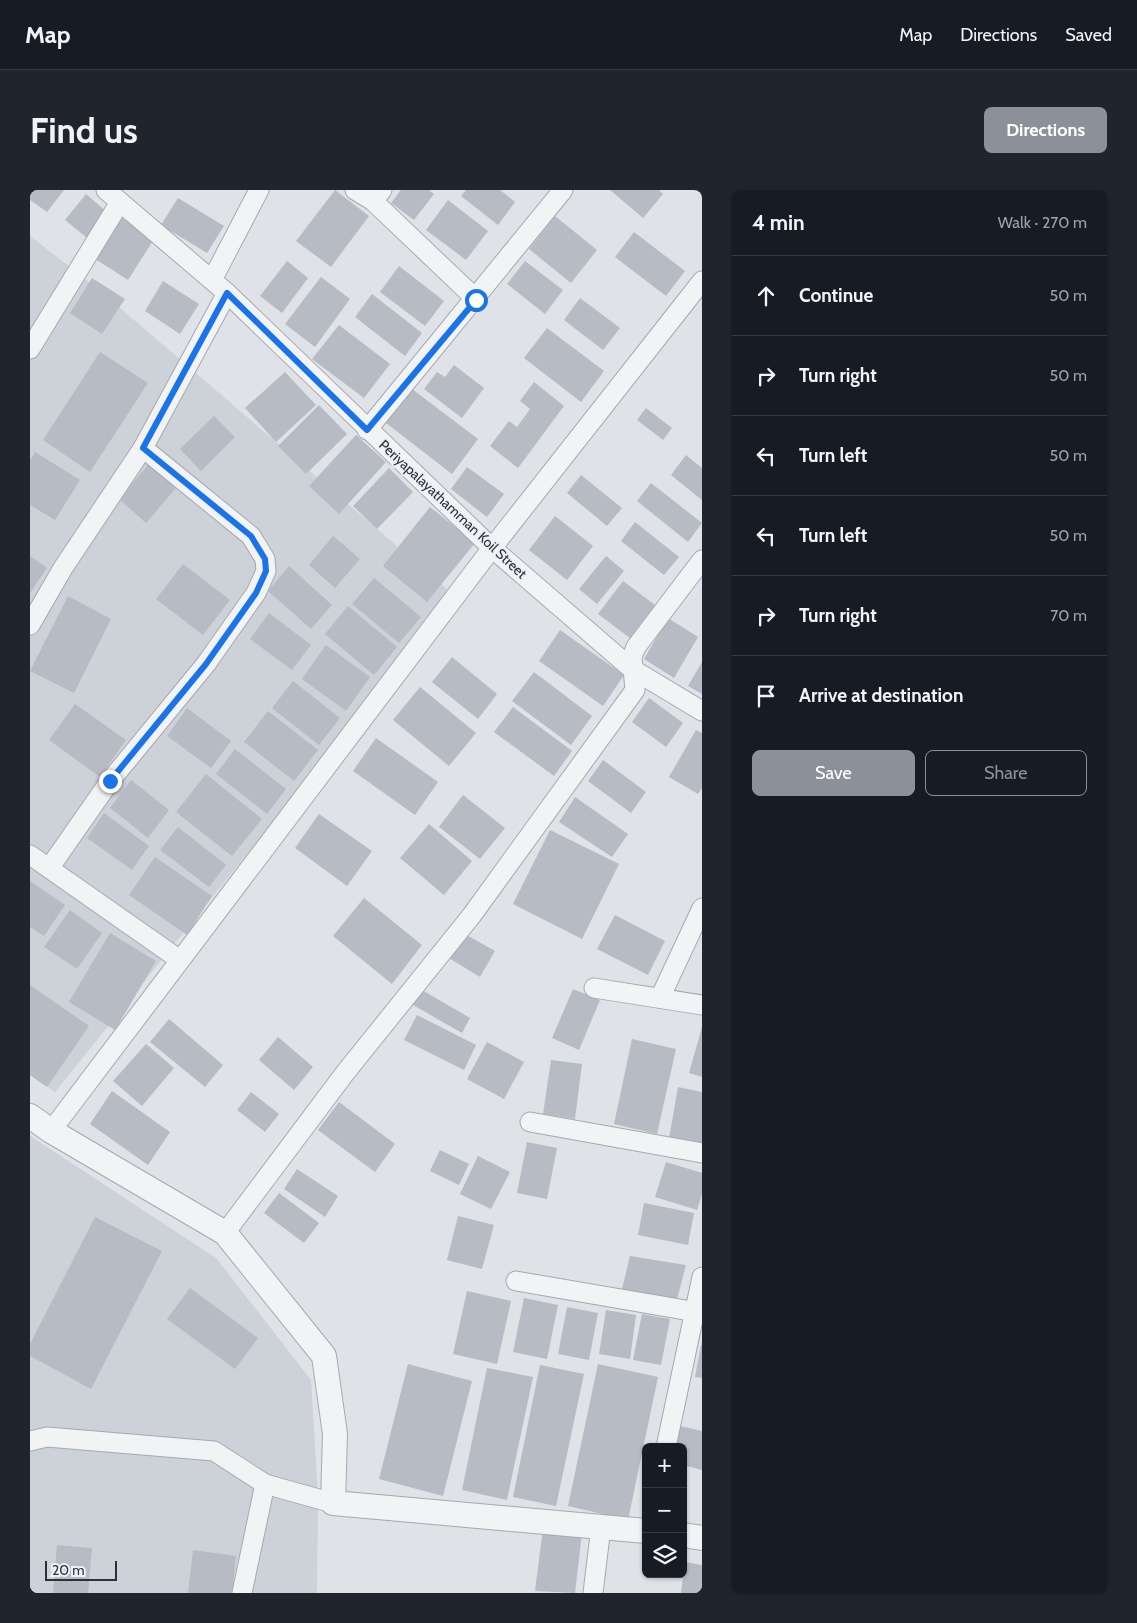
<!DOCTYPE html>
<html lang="en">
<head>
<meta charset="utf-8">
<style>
  :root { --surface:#171b24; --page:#20242c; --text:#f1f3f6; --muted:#9ea1a6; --line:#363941; --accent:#8c9099 }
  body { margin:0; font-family:Cabin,sans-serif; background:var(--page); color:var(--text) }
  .controls { position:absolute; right:15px; bottom:15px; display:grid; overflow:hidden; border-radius:8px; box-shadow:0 1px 4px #0004 }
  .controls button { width:45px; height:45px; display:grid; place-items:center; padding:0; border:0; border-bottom:1px solid var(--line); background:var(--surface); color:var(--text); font:25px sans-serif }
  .scale { position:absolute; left:15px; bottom:12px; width:72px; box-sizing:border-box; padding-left:5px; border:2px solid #29313c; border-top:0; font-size:14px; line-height:18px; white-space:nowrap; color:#29313c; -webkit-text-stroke:4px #eef1f4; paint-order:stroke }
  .stop { position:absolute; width:15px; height:15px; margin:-11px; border:4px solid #1a73e8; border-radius:50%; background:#fff }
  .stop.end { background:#1a73e8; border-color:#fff; box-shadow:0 1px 5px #0008 }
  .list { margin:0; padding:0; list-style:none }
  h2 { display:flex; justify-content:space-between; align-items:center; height:65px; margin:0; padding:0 20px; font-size:21px }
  h2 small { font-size:16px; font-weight:400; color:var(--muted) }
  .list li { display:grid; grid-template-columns:32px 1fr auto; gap:15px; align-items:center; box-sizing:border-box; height:80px; padding:0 20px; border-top:1px solid var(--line) }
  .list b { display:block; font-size:19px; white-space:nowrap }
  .list em { font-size:16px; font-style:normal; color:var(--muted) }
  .actions { display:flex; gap:10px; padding:15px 20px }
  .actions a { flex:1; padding:11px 0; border:1px solid var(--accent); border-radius:8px; text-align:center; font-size:18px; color:var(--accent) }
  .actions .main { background:var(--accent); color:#fff }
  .icon { flex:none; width:28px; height:28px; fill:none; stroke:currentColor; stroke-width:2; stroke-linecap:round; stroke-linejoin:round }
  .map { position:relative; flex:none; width:672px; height:1403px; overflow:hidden; border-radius:8px }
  header { display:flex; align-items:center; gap:30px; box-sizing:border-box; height:70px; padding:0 25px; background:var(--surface); border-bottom:1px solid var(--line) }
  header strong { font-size:24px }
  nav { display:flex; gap:28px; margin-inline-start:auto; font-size:18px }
  .intro { display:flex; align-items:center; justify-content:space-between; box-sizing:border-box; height:120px; padding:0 30px }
  h1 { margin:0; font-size:35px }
  .button { padding:12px 22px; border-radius:8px; background:var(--accent); color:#fff; font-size:18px; font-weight:700 }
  main { display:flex; gap:30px; padding:0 30px }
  aside { flex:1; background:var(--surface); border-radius:8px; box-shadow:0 1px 4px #0004 }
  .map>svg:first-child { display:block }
</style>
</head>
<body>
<header>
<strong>Map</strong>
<nav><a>Map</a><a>Directions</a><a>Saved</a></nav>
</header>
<div class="intro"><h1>Find us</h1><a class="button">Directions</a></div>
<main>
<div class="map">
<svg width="672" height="1403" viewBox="0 0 672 1403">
  <rect width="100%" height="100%" fill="#dfe2e7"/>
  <!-- built -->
  <g fill="#cdd1d8">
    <polygon points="0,46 68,99 425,406 25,902 0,885"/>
    <polygon points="0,946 186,1068 281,1190 288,1305 287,1403 0,1403"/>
  </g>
  <!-- building -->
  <g fill="#b7bbc3">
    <polygon points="0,0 34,0 17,22 0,10"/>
    <polygon points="305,0 339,26 301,77 266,51"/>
    <polygon points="371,0 399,0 404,4 384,30 361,13"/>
    <polygon points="436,0 470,0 485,12 468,35 431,6"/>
    <polygon points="580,0 629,0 633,4 613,28"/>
    <polygon points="56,4 78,23 57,48 35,30"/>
    <polygon points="148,8 194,36 177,63 131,35"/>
    <polygon points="418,10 458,41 436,70 396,40"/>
    <polygon points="89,26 124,49 98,90 62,67"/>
    <polygon points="525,26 567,60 541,93 499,59"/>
    <polygon points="604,42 655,81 636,106 585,67"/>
    <polygon points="257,71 278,88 252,123 230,106"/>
    <polygon points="495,71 533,100 515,124 477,94"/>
    <polygon points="369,76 414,111 395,136 350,102"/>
    <polygon points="291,87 320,109 285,157 255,134"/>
    <polygon points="62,88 95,109 72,144 40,123"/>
    <polygon points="133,91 169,114 150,144 115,121"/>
    <polygon points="342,104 392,143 375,166 325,127"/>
    <polygon points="550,108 590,138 573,160 534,130"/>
    <polygon points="309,135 360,174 334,208 282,169"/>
    <polygon points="517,138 574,181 551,212 494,168"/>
    <polygon points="70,162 118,193 60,282 13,250"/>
    <polygon points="424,175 454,198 432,228 394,199 407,182 415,187"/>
    <polygon points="255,182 286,215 246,252 215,218"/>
    <polygon points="504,192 534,216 488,278 460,256 479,231 487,237 500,219 490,211"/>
    <polygon points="382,199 448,249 422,284 356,233"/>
    <polygon points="289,215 317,244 276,284 248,256"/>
    <polygon points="616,218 642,238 633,250 607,230"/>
    <polygon points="184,226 205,247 171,281 150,259"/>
    <polygon points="326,245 356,272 309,324 279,296"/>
    <polygon points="5,262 50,290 25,330 0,315 0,270"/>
    <polygon points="656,265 672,278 672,310 641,285"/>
    <polygon points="118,275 146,298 116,333 89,309"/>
    <polygon points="437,277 474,304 457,327 421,299"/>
    <polygon points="359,278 383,302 347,339 323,316"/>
    <polygon points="551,285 592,318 577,336 537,303"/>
    <polygon points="621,293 672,333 658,352 607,311"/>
    <polygon points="400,317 445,353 397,412 353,376"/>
    <polygon points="525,326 563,356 537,390 499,360"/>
    <polygon points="605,332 649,367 634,385 591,351"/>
    <polygon points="303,346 330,369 305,398 279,375"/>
    <polygon points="0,366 17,378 0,403"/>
    <polygon points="576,366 594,381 567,414 549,399"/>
    <polygon points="153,374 200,410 173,445 126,409"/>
    <polygon points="259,376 302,415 281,439 238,401"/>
    <polygon points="344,388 391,427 369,453 322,414"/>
    <polygon points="593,391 625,415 600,448 568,424"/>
    <polygon points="38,406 81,429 44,503 0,481"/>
    <polygon points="318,416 367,457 344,485 295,444"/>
    <polygon points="239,423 281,455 262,480 220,449"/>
    <polygon points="638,428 668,447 644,488 614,469"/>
    <polygon points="530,440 594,485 573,516 509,471"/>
    <polygon points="296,455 340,487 316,521 272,489"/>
    <polygon points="422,467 467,504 448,529 402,492"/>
    <polygon points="672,472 672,504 658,496"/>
    <polygon points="504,482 562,526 541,555 482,511"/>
    <polygon points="263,491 310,528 289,555 242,518"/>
    <polygon points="390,497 446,543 419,576 363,530"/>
    <polygon points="619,508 653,533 636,557 602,532"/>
    <polygon points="45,514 96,550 70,587 19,550"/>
    <polygon points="483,517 542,561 524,586 464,542"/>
    <polygon points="157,518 201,551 181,578 137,546"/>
    <polygon points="238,521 288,560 264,591 214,552"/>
    <polygon points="666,540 672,543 672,598 668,604 639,587"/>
    <polygon points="346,548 408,592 385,625 323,581"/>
    <polygon points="205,559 256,599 237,624 186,584"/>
    <polygon points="573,570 616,602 601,623 558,591"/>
    <polygon points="176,584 232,629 202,666 146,622"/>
    <polygon points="101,590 139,620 118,648 80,618"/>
    <polygon points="433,605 475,638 450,669 409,637"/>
    <polygon points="545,607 598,644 582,667 529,632"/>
    <polygon points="74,623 119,656 102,680 57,648"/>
    <polygon points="289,624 342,661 317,696 265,658"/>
    <polygon points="399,634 442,671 414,705 370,668"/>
    <polygon points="148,637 196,675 179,697 130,660"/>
    <polygon points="520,640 589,674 552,749 483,714"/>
    <polygon points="125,667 182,706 157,745 99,705"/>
    <polygon points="0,691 35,715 14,746 0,737"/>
    <polygon points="334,708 392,755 362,794 303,746"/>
    <polygon points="40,720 72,743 47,779 14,757"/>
    <polygon points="585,725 635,751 618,785 567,759"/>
    <polygon points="80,743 126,771 85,840 39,812"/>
    <polygon points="433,743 465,761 450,787 419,768"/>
    <polygon points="0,795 59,836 17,897 0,885"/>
    <polygon points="543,799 570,810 549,860 522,848"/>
    <polygon points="392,800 440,828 432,843 383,815"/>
    <polygon points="387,825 446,855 434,880 374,850"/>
    <polygon points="139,829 193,875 175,897 120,852"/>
    <polygon points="672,837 672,887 659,883"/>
    <polygon points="248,847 283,877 264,900 229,870"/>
    <polygon points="602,849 646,859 627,944 584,934"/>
    <polygon points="457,852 494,872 474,909 437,889"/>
    <polygon points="116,854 144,878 112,916 83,891"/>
    <polygon points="521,870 552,874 545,929 513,924"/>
    <polygon points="648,897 672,902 672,955 639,949"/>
    <polygon points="82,901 140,942 118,975 60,934"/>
    <polygon points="221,902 249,924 235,942 207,920"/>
    <polygon points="309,912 365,954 345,982 288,940"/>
    <polygon points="497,952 527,958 517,1009 487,1003"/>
    <polygon points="410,960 439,974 429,995 400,981"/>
    <polygon points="448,966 480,982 461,1019 430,1004"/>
    <polygon points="636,972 672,983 672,1004 667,1020 625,1007"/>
    <polygon points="267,979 308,1006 295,1027 254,999"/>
    <polygon points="249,1003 289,1033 274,1053 234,1023"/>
    <polygon points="614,1013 664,1023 658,1055 608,1045"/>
    <polygon points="428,1026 464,1035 452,1079 417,1070"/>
    <polygon points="65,1027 132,1061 61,1199 0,1166 0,1154"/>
    <polygon points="600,1066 656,1075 645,1117 591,1103"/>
    <polygon points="160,1098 228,1148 205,1179 137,1129"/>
    <polygon points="437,1101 481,1111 467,1174 423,1164"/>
    <polygon points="494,1108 528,1115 517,1169 483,1162"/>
    <polygon points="537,1117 568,1123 559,1170 528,1164"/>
    <polygon points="576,1120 606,1125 600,1169 569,1164"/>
    <polygon points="612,1124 640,1129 631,1175 603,1170"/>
    <polygon points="671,1155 672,1155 672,1188 665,1187"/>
    <polygon points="378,1174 442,1191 413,1306 349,1289"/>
    <polygon points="568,1174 628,1187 598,1330 538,1316"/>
    <polygon points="510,1175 554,1184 526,1316 483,1307"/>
    <polygon points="457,1178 503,1187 477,1310 432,1300"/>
    <polygon points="650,1236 672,1241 672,1280 653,1275 653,1257 646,1257"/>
    <polygon points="513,1338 552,1343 545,1403 505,1401"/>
    <polygon points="27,1355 62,1358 58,1403 23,1403"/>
    <polygon points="163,1360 206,1366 202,1403 158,1403"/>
    <polygon points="655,1372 672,1375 672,1403 651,1403"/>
  </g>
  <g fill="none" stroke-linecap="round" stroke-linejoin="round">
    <!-- minor casing -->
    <g stroke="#a5a9b0" stroke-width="21">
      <g id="minor">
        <polyline points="76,0 197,103 462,358 602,479 672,521"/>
        <polyline points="325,0 343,11 352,0"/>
        <polyline points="343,11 446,109"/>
        <polyline points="182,90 229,0"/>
        <polyline points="0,159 90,12"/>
        <polyline points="337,240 533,0"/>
        <polyline points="0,435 33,378 113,258 197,103"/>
        <polyline points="0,665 150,770"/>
        <polyline points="20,677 80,591 176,474 226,403 236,381 235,369 221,346 113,258"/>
        <polyline points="564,798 672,815"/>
        <polyline points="630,808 672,718"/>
        <polyline points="500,932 672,963"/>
        <polyline points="21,941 462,358 672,91"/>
        <polyline points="195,1043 315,883 442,725 605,500 602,467 606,457 672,370"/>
        <polyline points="486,1091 672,1123"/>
        <polyline points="0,1251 17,1247 184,1261 235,1294"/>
        <polyline points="636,1257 672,1087"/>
        <polyline points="212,1403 235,1294 303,1313"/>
        <polyline points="563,1403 571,1337"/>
      </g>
    </g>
    <!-- tertiary casing -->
    <g stroke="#a5a9b0" stroke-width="26">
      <g id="tertiary">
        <polyline points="0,926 21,941 195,1043 294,1166 305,1244 303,1313 616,1341"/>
        <polyline points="653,1345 672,1348"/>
      </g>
    </g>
    <!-- minor -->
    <use href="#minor" stroke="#f1f3f5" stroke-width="19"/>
    <!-- tertiary -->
    <use href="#tertiary" stroke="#f1f3f5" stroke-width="24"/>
  </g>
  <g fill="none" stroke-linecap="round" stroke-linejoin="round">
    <!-- route -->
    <polyline stroke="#1a73e8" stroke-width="6" points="80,591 176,474 226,403 236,381 235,369 221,346 113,258 197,103 337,240 446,110"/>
  </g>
  <g text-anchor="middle" stroke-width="4" stroke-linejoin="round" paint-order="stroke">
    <!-- street labels -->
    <g font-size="14" fill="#29313c" stroke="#eef1f4">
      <text transform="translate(423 319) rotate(43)" y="5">Periyapalayathamman Koil Street</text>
    </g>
  </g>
</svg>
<div class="controls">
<button>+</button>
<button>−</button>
<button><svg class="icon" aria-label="layers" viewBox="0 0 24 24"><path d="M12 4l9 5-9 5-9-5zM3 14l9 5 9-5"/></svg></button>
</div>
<div class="scale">20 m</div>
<div class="stop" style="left:446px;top:110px"></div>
<div class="stop end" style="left:80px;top:591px"></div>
</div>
<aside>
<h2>4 min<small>Walk · 270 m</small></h2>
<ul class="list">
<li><svg class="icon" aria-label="ahead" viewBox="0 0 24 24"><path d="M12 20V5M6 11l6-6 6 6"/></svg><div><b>Continue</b></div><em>50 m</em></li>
<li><svg class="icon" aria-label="right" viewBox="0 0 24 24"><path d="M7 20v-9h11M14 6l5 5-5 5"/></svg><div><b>Turn right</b></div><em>50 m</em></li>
<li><svg class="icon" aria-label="left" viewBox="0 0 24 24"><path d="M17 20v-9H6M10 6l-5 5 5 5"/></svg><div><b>Turn left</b></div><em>50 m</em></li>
<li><svg class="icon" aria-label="left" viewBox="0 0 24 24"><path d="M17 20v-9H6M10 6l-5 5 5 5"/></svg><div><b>Turn left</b></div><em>50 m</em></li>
<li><svg class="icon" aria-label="right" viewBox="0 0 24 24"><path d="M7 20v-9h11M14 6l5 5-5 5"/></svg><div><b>Turn right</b></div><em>70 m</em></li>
<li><svg class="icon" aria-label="arrive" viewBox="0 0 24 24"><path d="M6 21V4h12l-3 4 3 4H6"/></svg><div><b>Arrive at destination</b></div></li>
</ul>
<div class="actions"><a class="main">Save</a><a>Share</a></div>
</aside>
</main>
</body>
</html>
